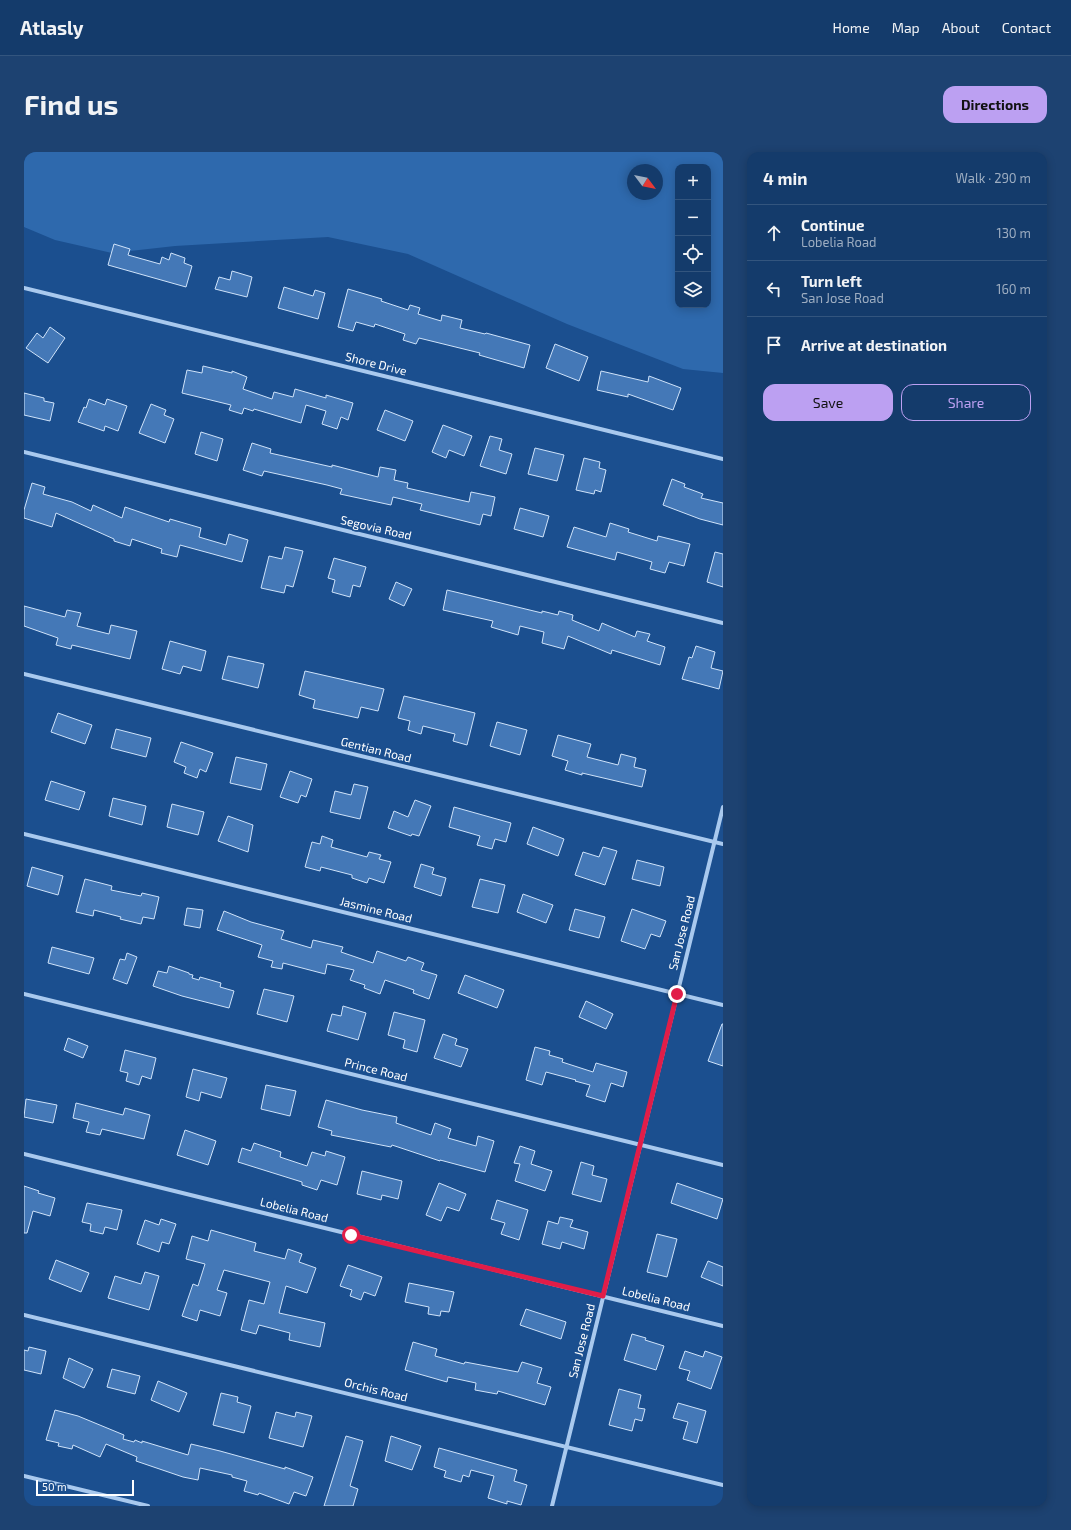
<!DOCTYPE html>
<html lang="en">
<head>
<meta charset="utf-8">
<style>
  :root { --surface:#143b6b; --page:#1d4271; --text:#f1f3f6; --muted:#9dadc1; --line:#33557e; --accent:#bca0f2 }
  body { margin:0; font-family:"Exo 2",sans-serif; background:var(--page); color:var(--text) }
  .controls { position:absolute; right:12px; top:12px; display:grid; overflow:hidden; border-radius:8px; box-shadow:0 2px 10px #0003 }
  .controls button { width:36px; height:36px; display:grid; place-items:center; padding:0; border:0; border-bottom:1px solid var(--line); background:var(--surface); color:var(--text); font:20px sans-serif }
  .compass { position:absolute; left:603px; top:12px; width:36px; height:36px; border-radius:50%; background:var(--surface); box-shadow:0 2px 10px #0003; rotate:122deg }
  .scale { position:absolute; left:12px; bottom:10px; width:98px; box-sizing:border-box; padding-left:4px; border:2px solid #fff; border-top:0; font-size:11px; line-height:14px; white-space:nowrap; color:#fff; -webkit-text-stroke:3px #1b4f8f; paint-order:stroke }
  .stop { position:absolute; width:12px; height:12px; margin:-9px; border:3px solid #e11d48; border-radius:50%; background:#fff }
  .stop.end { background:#e11d48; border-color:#fff; box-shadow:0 1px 4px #0008 }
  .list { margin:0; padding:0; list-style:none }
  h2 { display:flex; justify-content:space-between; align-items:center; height:52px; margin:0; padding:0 16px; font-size:17px }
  h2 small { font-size:13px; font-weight:400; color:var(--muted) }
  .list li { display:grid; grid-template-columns:26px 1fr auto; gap:12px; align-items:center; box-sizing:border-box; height:56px; padding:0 16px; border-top:1px solid var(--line) }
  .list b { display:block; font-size:15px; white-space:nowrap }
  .list p { margin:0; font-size:13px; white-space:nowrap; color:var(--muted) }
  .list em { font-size:13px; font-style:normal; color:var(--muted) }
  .actions { display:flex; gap:8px; padding:12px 16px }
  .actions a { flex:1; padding:9px 0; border:1px solid var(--accent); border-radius:12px; text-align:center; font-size:14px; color:var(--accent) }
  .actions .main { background:var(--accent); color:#111 }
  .icon { flex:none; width:22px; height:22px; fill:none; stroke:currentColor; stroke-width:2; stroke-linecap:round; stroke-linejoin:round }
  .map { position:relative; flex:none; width:699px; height:1354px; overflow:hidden; border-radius:12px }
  header { display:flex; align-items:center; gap:24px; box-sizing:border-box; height:56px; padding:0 20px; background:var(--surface); border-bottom:1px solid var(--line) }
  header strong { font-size:19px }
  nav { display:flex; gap:22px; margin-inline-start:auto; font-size:14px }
  .intro { display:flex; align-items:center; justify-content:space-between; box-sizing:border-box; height:96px; padding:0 24px }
  h1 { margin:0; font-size:28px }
  .button { padding:10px 18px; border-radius:12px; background:var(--accent); color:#111; font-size:14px; font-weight:700 }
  main { display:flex; gap:24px; padding:0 24px }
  aside { flex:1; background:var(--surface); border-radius:12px; box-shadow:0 2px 10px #0003 }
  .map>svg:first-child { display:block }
</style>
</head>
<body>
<header>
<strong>Atlasly</strong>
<nav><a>Home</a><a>Map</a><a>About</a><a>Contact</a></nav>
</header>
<div class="intro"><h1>Find us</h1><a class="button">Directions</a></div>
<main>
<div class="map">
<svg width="699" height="1354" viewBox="0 0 699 1354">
  <rect width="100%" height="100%" fill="#1b4f8f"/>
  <!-- green -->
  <path fill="#2e69ad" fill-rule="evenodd" d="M 0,0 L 699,0 L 699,221 L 659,217 L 543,172 L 384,102 L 304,85 L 151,94 L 88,101 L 31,88 L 0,75 ZM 654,15 L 684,15 L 684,153 L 654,153 ZM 609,18 L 633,18 L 633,42 L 609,42 Z"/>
  <!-- building -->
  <g fill="#4478b7" stroke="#cfe3fa">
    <polygon points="90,92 106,97 104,103 136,112 138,105 145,108 147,101 161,106 160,111 168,114 162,135 84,113"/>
    <polygon points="208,119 228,125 223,145 191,137 195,125 206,128"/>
    <polygon points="260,135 289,144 291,138 301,141 294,167 254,156"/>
    <polygon points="324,137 358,147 357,149 384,158 386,153 396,156 394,162 417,169 418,163 438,168 436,176 461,182 462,181 506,193 500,216 455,203 456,201 395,186 392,192 379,188 381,182 351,172 350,175 332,170 329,179 314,175"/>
    <polygon points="26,175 41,186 24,211 2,196 13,181 19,186"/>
    <polygon points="531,192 564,205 555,229 522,216"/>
    <polygon points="179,214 208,221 208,219 223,225 219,237 248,247 250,240 269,245 271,237 302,246 302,243 329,251 324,268 317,265 313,277 298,272 302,259 282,253 277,271 230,257 229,259 220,256 218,262 205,258 207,253 158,241 163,218 178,221"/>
    <polygon points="577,219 624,230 625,224 657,236 649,258 604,242 604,245 573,238"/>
    <polygon points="0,241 20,246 20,249 30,251 26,269 0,263"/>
    <polygon points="65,247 81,253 83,247 103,254 94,279 81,274 80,279 54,270 60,255 62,256"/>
    <polygon points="127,252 142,258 140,263 150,267 141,291 115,281"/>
    <polygon points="361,258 389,269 381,289 353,278"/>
    <polygon points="419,273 448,284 440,304 425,298 422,306 408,300"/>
    <polygon points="177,280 199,287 193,309 171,302"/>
    <polygon points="466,284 478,287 475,298 488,302 482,322 456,314"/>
    <polygon points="228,291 247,297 246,301 308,315 308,313 354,325 356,315 372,318 370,328 384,331 383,336 445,350 447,340 471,345 467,364 459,362 456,373 396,358 398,352 369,345 367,353 316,342 318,337 303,333 240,319 238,324 219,318"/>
    <polygon points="511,296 540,303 533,329 504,322"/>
    <polygon points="560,306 576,310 575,316 582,318 577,340 571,338 570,342 552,338"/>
    <polygon points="648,327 661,332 660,335 679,342 677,346 699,351 699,373 676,367 639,353"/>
    <polygon points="8,331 21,335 19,342 48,350 67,359 69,353 98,366 101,355 145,370 146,367 177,376 175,385 202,393 205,382 224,388 218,410 156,393 153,405 137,401 138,397 108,387 106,394 90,389 90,387 32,361 28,375 0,366 0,358"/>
    <polygon points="496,356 525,364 519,385 490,377"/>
    <polygon points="586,371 605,377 604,380 633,389 634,384 666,392 660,414 645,410 641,421 626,417 628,410 593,400 591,408 543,395 550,375 582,385"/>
    <polygon points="261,395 279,399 269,435 262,433 260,441 237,436 245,404 258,407"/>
    <polygon points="691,400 699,402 699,435 683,430"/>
    <polygon points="310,406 342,415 336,435 329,433 326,445 308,440 311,428 304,426"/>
    <polygon points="372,430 388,437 380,454 365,447"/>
    <polygon points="423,438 518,461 518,459 534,463 535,459 549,463 548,468 575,479 578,471 611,485 613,479 626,482 623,489 641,495 636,513 588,498 587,502 544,484 540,497 518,491 520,480 496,474 494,483 467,475 469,469 419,458"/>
    <polygon points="0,454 41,465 43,458 57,461 53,474 85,482 87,473 113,479 106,507 48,493 47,497 32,493 34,486 0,474"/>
    <polygon points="146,489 182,499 177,519 159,514 156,522 138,517"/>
    <polygon points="672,494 691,500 687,516 699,519 695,537 658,527 665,505 668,506"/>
    <polygon points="204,504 240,512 234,536 198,527"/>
    <polygon points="281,519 360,537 354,559 337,555 334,566 289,556 291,548 275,543"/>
    <polygon points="380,544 451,561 443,593 429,589 431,582 399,574 397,582 384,578 386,569 374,566"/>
    <polygon points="34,561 68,573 61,592 27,580"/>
    <polygon points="473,570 503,578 496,603 466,594"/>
    <polygon points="92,577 127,586 122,605 87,596"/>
    <polygon points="534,583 567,592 563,605 594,613 597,602 612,606 610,615 622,618 618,635 558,621 558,623 541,618 544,609 528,604"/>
    <polygon points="157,590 189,601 182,620 176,617 173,626 160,621 162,615 150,610"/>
    <polygon points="212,605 243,612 237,638 206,631"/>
    <polygon points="266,619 288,627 282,645 277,643 274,651 256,645"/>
    <polygon points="27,629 61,640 55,658 21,648"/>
    <polygon points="330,632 344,635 336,667 306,660 311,639 327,643"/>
    <polygon points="89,646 122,654 118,673 85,664"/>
    <polygon points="391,648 407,654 395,684 388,682 387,684 364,676 370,659 384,665"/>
    <polygon points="148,652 180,660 174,683 143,675"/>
    <polygon points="430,655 487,671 482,690 471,687 468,697 453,693 456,684 425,675"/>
    <polygon points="204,664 229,673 224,700 194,689"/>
    <polygon points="509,675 540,687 534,704 503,692"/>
    <polygon points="298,684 309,688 307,695 343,705 345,700 357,703 355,707 367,710 360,731 345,726 343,731 328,726 328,723 297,715 296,719 281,715 288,690 296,692"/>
    <polygon points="579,695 593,699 581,733 551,723 559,700 575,705"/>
    <polygon points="613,708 640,715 636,734 608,727"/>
    <polygon points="397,712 410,716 408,722 422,726 417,744 390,735"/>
    <polygon points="8,715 39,724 34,743 3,734"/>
    <polygon points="61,727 88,734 87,738 117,744 118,741 135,745 130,767 119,765 117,772 96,767 97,765 70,758 69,764 52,760"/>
    <polygon points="456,727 481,733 474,761 448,755"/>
    <polygon points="499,742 529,753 522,771 493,760"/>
    <polygon points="163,756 179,758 176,776 160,773"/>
    <polygon points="551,757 581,765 575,786 545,778"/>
    <polygon points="608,757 642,769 636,785 627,782 621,797 597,789"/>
    <polygon points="200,759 227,770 260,779 257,787 287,796 289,788 319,795 317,800 349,811 353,799 382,809 384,805 400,811 397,818 413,823 405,847 389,841 390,838 361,828 356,842 340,836 341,833 326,828 330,818 303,812 301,822 259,811 258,817 247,815 249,809 234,805 238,793 193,778"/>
    <polygon points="28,795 70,806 65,822 24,811"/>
    <polygon points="103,801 113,805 103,832 89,827 96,807 101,808"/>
    <polygon points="145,814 165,821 165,822 169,823 168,826 175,828 176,825 197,831 196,835 210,839 205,856 158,844 129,834 134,819 143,821"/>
    <polygon points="441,823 480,838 473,856 434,841"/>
    <polygon points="240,837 270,844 263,870 233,862"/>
    <polygon points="562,849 589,862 582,877 555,865"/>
    <polygon points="319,854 342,861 334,888 303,879 308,862 317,864"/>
    <polygon points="370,860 401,868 393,900 379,896 381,888 364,883"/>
    <polygon points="698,872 699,872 699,914 684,909"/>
    <polygon points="419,882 433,887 431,893 444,897 437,915 410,906"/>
    <polygon points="44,886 64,894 59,906 40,898"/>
    <polygon points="511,895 526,899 525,903 539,907 538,910 569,920 572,911 603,920 599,935 587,931 581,950 562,944 566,933 551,929 552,928 522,920 518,933 502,928"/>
    <polygon points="101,898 132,906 127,927 118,924 115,933 102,929 104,921 96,919"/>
    <polygon points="169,917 203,926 197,946 177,940 175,949 162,945"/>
    <polygon points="242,933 272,939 266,964 237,957"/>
    <polygon points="2,947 33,953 29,971 0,965"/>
    <polygon points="302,948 338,958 373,965 372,971 407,983 411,971 427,977 424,986 452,994 454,984 470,989 461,1020 416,1008 416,1009 368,993 367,995 307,983 308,979 294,975"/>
    <polygon points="52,951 99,963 101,956 126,963 120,987 78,977 76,983 62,980 65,970 49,966"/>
    <polygon points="161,978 192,989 184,1013 153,1003"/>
    <polygon points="230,991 257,1000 256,1005 283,1014 288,1000 301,1004 302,999 321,1005 313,1033 297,1028 293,1038 278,1033 278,1030 214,1010 218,996 227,999"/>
    <polygon points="496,994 511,999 507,1012 528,1019 521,1039 491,1029 496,1012 490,1011"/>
    <polygon points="557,1010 570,1014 568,1023 583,1027 577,1050 548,1042"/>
    <polygon points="338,1019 378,1029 374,1047 358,1043 357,1048 333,1042"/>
    <polygon points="415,1031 442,1042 435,1059 423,1055 417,1069 402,1063"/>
    <polygon points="653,1031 699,1047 693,1067 647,1051"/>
    <polygon points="0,1034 15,1039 14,1041 31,1046 26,1064 9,1059 3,1081 0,1081"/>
    <polygon points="473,1048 504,1058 495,1088 477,1082 481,1071 467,1067"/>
    <polygon points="63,1051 98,1058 93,1078 81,1075 79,1082 66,1079 67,1072 58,1070"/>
    <polygon points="536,1065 549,1068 546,1075 564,1080 560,1097 538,1090 536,1097 518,1092 524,1069 534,1072"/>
    <polygon points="137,1067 152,1072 145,1092 138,1090 135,1100 113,1092 121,1068 135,1073"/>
    <polygon points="187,1078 232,1091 230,1099 261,1107 264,1097 278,1102 275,1110 292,1116 283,1141 262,1134 255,1161 301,1171 296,1195 265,1188 266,1181 235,1173 232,1182 217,1178 225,1148 240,1152 246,1130 200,1118 193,1138 203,1141 196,1164 176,1158 173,1169 158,1164 169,1132 174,1134 181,1112 162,1107 168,1084 184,1089"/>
    <polygon points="633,1082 653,1087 643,1125 623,1120"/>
    <polygon points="32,1108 65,1121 57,1140 25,1127"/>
    <polygon points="684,1109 699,1115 699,1134 677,1125"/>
    <polygon points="324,1113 358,1125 351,1144 340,1140 337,1148 326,1144 328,1138 316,1134"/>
    <polygon points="121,1120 135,1124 125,1158 84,1146 91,1124 117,1132"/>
    <polygon points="385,1131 430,1140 425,1160 417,1159 416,1164 404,1162 405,1155 381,1150"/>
    <polygon points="502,1157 542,1170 537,1187 496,1173"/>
    <polygon points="608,1182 622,1186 621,1188 640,1194 632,1218 600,1208"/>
    <polygon points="389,1190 413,1197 411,1204 440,1212 441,1210 494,1220 498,1210 518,1216 513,1231 527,1235 521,1253 474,1239 473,1242 451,1238 452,1231 424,1225 423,1230 381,1218"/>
    <polygon points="5,1195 22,1199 17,1222 0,1218 0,1198 4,1199"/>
    <polygon points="661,1199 679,1205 681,1199 698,1205 687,1237 663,1228 666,1219 655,1216"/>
    <polygon points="45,1206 69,1217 60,1236 39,1226"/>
    <polygon points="88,1217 116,1224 111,1242 83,1235"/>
    <polygon points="134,1229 163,1241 155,1260 127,1248"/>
    <polygon points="595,1237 617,1243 614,1256 621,1257 618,1269 611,1267 608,1279 585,1273"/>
    <polygon points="197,1241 214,1245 213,1250 227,1254 220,1281 189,1273"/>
    <polygon points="654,1251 682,1259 673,1291 659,1287 664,1270 649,1266"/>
    <polygon points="31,1258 54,1264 100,1283 99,1287 110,1290 111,1288 118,1291 118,1289 164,1303 167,1292 196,1299 261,1317 261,1315 289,1325 282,1344 270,1340 265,1352 235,1341 234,1343 220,1339 223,1329 208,1325 208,1323 176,1316 174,1328 159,1325 112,1309 113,1305 82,1292 76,1305 49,1293 48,1297 34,1294 35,1291 22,1288"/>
    <polygon points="252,1260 271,1265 272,1260 288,1264 279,1295 245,1286"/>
    <polygon points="322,1284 339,1289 326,1334 334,1337 329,1354 300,1354"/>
    <polygon points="367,1284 397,1294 388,1318 361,1309"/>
    <polygon points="415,1296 493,1318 490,1329 503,1333 497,1353 483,1349 483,1352 464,1346 470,1324 447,1318 445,1325 439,1323 437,1330 420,1325 422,1319 410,1315"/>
  </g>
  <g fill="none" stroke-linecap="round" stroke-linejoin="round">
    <!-- street -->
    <g stroke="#a9c9ee" stroke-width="4">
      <polyline points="0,136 699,307"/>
      <polyline points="0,300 699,471"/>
      <polyline points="0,522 699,692"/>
      <polyline points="0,682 699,853"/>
      <polyline points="0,842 699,1013"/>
      <polyline points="0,1002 699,1174"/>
      <polyline points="0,1163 699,1333"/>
      <polyline points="0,1324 124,1354"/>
      <polyline points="528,1354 699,655"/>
    </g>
  </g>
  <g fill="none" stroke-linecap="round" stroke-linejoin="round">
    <!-- route -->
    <polyline stroke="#e11d48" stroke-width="5" points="327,1083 579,1144 653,842"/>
  </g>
  <g text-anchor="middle" stroke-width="3.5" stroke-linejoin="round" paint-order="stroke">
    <!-- street labels -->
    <g font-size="12" fill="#fff" stroke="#1b4f8f">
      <text transform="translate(352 212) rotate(14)" y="4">Shore Drive</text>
      <text transform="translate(352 376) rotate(13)" y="4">Segovia Road</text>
      <text transform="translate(352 598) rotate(14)" y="4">Gentian Road</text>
      <text transform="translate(352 758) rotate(14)" y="4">Jasmine Road</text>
      <text transform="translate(658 781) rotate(-76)" y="4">San Jose Road</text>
      <text transform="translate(352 918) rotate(14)" y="4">Prince Road</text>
      <text transform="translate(270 1058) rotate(14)" y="4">Lobelia Road</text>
      <text transform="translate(632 1147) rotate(14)" y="4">Lobelia Road</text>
      <text transform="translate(558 1189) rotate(-76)" y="4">San Jose Road</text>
      <text transform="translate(352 1238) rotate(14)" y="4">Orchis Road</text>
    </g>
  </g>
</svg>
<div class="controls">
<button>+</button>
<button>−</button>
<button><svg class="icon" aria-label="locate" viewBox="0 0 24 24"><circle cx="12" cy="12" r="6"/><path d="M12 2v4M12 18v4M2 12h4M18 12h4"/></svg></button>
<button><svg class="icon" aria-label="layers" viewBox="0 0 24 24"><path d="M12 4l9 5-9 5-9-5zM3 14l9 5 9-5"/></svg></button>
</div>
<svg class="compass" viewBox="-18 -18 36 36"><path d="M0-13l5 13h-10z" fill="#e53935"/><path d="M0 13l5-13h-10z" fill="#9dadc1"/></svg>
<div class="scale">50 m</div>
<div class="stop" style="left:327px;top:1083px"></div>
<div class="stop end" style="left:653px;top:842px"></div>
</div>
<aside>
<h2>4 min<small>Walk · 290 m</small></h2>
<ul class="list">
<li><svg class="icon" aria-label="ahead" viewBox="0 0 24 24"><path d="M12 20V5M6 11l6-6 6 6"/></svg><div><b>Continue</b><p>Lobelia Road</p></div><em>130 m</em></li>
<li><svg class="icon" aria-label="left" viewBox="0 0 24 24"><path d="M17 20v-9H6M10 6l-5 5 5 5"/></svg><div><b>Turn left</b><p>San Jose Road</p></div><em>160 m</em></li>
<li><svg class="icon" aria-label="arrive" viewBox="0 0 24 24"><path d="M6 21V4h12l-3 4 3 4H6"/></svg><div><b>Arrive at destination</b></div></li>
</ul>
<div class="actions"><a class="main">Save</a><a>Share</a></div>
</aside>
</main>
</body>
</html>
